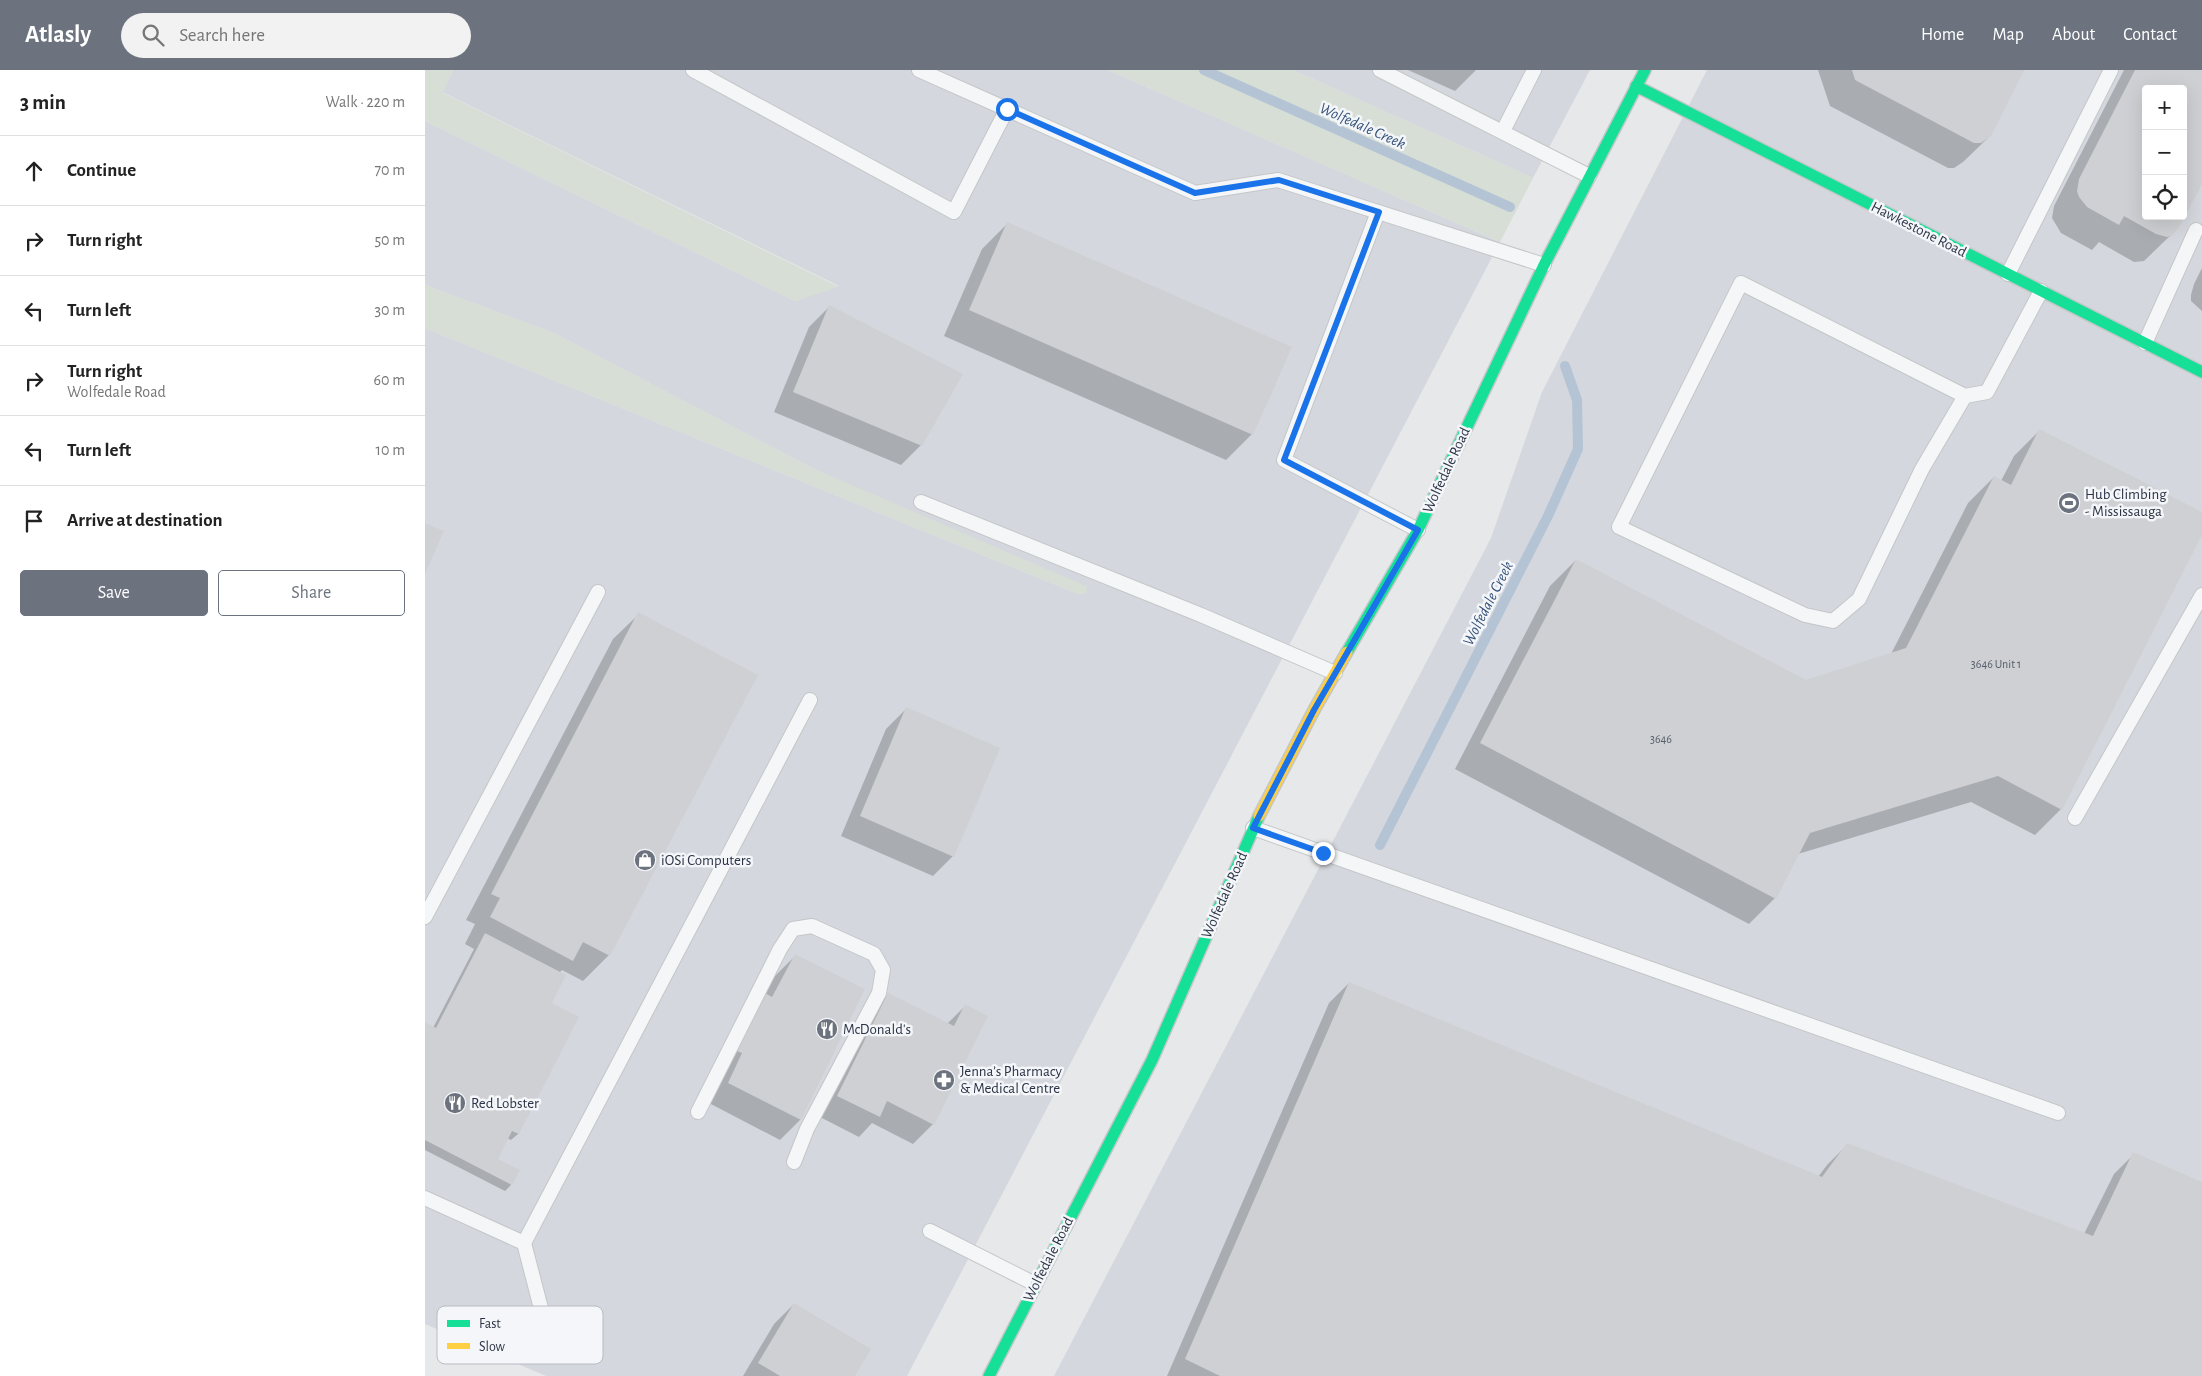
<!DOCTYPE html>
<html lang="en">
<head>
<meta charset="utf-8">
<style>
  :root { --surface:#fff; --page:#f2f2f2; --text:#222; --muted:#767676; --line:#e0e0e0; --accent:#6c737f }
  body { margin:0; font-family:"Alegreya Sans",sans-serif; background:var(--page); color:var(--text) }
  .controls { position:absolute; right:15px; top:15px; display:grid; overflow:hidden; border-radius:5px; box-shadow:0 5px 20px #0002 }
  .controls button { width:45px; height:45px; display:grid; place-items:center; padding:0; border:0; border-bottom:1px solid var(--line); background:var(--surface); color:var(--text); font:25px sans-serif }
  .stop { position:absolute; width:15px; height:15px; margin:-11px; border:4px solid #1a73e8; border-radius:50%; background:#fff }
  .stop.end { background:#1a73e8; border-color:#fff; box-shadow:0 1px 5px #0008 }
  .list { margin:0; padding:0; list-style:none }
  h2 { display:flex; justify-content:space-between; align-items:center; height:65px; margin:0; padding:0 20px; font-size:21px }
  h2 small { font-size:16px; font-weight:400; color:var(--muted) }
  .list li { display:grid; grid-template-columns:32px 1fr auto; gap:15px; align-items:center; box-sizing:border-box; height:70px; padding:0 20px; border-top:1px solid var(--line) }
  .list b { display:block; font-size:19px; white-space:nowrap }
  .list p { margin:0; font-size:16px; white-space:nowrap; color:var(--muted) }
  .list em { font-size:16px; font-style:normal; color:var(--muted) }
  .actions { display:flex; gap:10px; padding:15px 20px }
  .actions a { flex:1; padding:11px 0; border:1px solid var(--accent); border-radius:5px; text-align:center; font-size:18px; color:var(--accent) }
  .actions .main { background:var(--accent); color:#fff }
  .icon { flex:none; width:28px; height:28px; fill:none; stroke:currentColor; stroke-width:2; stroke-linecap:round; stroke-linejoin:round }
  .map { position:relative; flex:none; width:1777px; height:1306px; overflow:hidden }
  header { display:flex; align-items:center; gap:30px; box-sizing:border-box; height:70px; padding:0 25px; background:var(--accent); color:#fff }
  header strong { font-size:24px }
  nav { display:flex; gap:28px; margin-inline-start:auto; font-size:18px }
  .search { width:350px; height:45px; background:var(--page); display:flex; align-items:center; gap:12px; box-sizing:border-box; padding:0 18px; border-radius:28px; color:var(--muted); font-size:19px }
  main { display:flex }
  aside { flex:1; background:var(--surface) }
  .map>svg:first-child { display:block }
</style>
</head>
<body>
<header>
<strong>Atlasly</strong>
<div class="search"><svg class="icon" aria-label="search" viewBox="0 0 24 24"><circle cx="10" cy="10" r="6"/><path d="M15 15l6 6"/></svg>Search here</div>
<nav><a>Home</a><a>Map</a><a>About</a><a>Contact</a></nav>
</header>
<main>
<aside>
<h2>3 min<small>Walk · 220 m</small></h2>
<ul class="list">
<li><svg class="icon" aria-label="ahead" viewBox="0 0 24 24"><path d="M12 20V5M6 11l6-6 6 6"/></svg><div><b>Continue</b></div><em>70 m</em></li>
<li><svg class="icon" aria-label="right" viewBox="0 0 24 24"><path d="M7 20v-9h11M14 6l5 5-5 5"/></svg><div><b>Turn right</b></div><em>50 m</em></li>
<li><svg class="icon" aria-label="left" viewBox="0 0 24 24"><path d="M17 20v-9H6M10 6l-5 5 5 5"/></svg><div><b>Turn left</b></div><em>30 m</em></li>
<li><svg class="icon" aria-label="right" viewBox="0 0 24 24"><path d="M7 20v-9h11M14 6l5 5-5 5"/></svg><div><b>Turn right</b><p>Wolfedale Road</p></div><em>60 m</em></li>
<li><svg class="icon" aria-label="left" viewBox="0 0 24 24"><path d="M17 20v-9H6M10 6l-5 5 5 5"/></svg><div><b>Turn left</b></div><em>10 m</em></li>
<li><svg class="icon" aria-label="arrive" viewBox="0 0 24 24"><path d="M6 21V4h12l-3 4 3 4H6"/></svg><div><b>Arrive at destination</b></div></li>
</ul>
<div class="actions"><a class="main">Save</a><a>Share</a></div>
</aside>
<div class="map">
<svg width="1777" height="1306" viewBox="0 0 1777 1306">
  <rect width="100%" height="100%" fill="#e6e8ea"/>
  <!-- built -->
  <g fill="#d4d7dd" fill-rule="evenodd">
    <polygon points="28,0 683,0 1075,172 482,1306 121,1306 0,1254 0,258 653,524 662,523 385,397 131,264 0,215 0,51 370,231 414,216 17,22"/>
    <polygon points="868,0 1165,0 1108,108"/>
    <path d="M 1282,0 L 1777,0 L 1777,1306 L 629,1306 L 1066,468 L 1117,322 ZM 1721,19 L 1758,19 L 1758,146 L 1721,146 Z"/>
  </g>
  <!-- green -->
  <g fill="#d6ded6">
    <polygon points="0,0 28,0 18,23 414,217 370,231 0,51"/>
    <polygon points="683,0 868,0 1108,108 1075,172"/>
    <polygon points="0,215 131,264 385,397 661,516 662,523 653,524 0,258"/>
  </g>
  <!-- shadow -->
  <g fill="#0003">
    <polygon points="983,0 1051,0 1030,21"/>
    <polygon points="1393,0 1598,0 1565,66 1538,92 1529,98 1523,98 1405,36"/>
    <polygon points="1699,0 1777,0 1777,109 1758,19 1721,19 1721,146 1750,161 1719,191 1709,192 1674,172 1667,180 1636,163 1627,148 1629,136"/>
    <polygon points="583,153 827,364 801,390 519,266 557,179"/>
    <polygon points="1777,198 1777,241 1766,231 1766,225 1769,214"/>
    <polygon points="404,237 496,375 476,395 349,342 384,257"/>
    <polygon points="1615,360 1777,444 1777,462 1636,739 1610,765 1546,732 1373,784 1350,828 1324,854 1030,699 1125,516 1151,490 1381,611 1466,584 1543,433 1569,407 1576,411 1589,386"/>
    <polygon points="214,544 184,885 158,911 137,900 134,903 125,934 152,948 93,1064 86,1070 82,1068 72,1089 86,1115 80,1121 0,1080 0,954 8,958 49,879 40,874 50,854 41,850 188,569"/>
    <polygon points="481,639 528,786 508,806 416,766 461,659"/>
    <polygon points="370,886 438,920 375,1050 355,1070 284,1033 350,906"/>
    <polygon points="924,913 1393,1107 1402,1095 1422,1075 1659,1164 1689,1104 1709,1084 1777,1114 1777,1306 742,1306 904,933"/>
    <polygon points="463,925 522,954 540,936 508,1054 488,1074 447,1053 434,1067 393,1046 443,945"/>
    <polygon points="369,1234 429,1306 318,1306 349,1254"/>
  </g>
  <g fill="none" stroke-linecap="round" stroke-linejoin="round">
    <!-- stream -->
    <g stroke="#b4c4d5" stroke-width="10">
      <polyline points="779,0 1085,137"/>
      <polyline points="955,775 1123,446 1153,379 1152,330 1140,296"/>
    </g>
  </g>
  <!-- building -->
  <g fill="#ced0d3" fill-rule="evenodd">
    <polygon points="1427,0 1599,0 1566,66 1556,73 1549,73 1430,10"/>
    <path d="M 1710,0 L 1777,0 L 1777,114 L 1754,157 L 1747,165 L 1742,167 L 1731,164 L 1699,146 L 1694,155 L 1662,137 L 1654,127 L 1652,121 L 1654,109 ZM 1721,19 L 1758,19 L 1758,146 L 1721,146 Z"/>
    <polygon points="582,152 867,277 828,365 544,240"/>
    <polygon points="404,235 538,304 497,376 368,322"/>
    <polygon points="1614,359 1777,442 1777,465 1637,740 1573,706 1385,763 1351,829 1055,673 1151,489 1381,610 1481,578 1569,406 1586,415"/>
    <polygon points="0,453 19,461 0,504"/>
    <polygon points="213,542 333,605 185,886 158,872 148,891 65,847 75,828 66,824"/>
    <polygon points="481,637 575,678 529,787 435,746"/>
    <polygon points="60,863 141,905 127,933 154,947 94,1064 87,1061 73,1089 95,1100 87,1115 0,1070 0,952 11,958"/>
    <polygon points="370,884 440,919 376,1050 303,1013 317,983 307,979 336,921 347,927"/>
    <polygon points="924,912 1397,1107 1422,1073 1668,1166 1708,1082 1777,1112 1777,1306 795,1306 760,1289"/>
    <polygon points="463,923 529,956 540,934 563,946 509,1055 462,1031 455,1047 412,1026"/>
    <polygon points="369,1233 446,1279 430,1306 355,1306 333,1293"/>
  </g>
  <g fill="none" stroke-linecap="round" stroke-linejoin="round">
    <!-- lane casing -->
    <g stroke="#c4c6c8" stroke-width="16">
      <g id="lane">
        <polyline points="268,0 529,142 582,39"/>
        <polyline points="494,0 770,123 853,110 1119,195"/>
        <polyline points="955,0 1164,106"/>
        <polyline points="1078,61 1109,0"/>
        <polyline points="953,142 859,390 993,460"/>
        <polyline points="1583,204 1686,0"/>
        <polyline points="1720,273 1771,160"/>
        <polyline points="1540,326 1316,213 1194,457 1380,545 1408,551 1434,529 1497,399 1540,326 1562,322 1616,221"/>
        <polyline points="496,432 776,545 910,603"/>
        <polyline points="1650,748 1777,525"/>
        <polyline points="828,758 1633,1043"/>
        <polyline points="0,847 173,522"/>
        <polyline points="273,1042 355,879 368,859 387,856 449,884 458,900 454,923 382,1059 369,1092"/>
        <polyline points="0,1128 99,1173"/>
        <polyline points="505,1161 610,1214"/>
        <polyline points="118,1246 99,1173 385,630"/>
      </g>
    </g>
    <!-- fast casing -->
    <g stroke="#c4c6c8" stroke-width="14">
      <g id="fast">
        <polyline points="1211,16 1777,302"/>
        <polyline points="922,582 993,460 1119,195 1220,0"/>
        <polyline points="564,1306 727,990 834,746"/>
      </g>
    </g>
    <!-- slow casing -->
    <g stroke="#c4c6c8" stroke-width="14">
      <polyline id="slow" points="834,746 889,640 922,582"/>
    </g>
    <!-- lane -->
    <use href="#lane" stroke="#f5f6f7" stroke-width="14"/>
    <!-- fast -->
    <use href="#fast" stroke="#16e098" stroke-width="11"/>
    <!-- slow -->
    <use href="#slow" stroke="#ffcf43" stroke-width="11"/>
  </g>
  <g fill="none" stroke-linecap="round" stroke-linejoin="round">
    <!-- route -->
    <polyline stroke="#1a73e8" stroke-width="6" points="582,39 770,123 854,110 954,142 859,390 993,460 889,640 828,758 898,783"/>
  </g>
  <!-- icons -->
  <defs>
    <g id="stadium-disc" transform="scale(1.125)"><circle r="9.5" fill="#6c737f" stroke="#f4f6f9"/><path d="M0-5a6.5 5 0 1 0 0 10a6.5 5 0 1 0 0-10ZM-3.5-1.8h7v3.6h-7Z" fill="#fff"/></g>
    <g id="shop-disc" transform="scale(1.125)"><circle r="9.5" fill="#6c737f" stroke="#f4f6f9"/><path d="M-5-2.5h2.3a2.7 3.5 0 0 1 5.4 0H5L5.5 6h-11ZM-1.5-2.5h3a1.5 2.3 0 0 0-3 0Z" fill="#fff"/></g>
    <g id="restaurant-disc" transform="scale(1.125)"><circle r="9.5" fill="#6c737f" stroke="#f4f6f9"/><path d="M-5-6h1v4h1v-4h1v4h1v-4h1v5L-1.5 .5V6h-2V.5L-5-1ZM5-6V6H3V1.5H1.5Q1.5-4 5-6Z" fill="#fff"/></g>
    <g id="pharmacy-disc" transform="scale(1.125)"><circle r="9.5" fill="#6c737f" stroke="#f4f6f9"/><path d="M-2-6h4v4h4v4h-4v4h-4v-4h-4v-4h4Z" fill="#fff"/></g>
  </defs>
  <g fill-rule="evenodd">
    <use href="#stadium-disc" x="1644" y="433"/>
    <use href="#shop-disc" x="220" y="790"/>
    <use href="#restaurant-disc" x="402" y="959"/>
    <use href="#pharmacy-disc" x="519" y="1010"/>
    <use href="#restaurant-disc" x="30" y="1033"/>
  </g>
  <g text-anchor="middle" stroke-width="5" stroke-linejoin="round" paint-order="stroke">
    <!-- number labels -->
    <g font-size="12" fill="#545c69">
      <text x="1571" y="598">3646 Unit 1</text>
      <text x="1236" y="673">3646</text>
    </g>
    <!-- street labels -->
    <g font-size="15" fill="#2b3445" stroke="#f4f6f9">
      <text transform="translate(1494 159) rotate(27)" y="5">Hawkestone Road</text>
      <text transform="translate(1021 400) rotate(-65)" y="5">Wolfedale Road</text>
      <text transform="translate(799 825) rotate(-66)" y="5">Wolfedale Road</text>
      <text transform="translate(623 1189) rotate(-63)" y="5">Wolfedale Road</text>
    </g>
    <!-- poi labels -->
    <g font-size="15" fill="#2b3445" stroke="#f4f6f9" text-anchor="start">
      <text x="1660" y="429">Hub Climbing<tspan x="1660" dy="17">- Mississauga</tspan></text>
      <text x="236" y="795">iOSi Computers</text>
      <text x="418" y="964">McDonald's</text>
      <text x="535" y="1006">Jenna’s Pharmacy<tspan x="535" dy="17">&amp; Medical Centre</tspan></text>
      <text x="46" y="1038">Red Lobster</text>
    </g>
    <!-- water labels -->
    <g font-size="16" font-style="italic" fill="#34527a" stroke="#f4f6f9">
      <text transform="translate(938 55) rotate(24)" y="6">Wolfedale Creek</text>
      <text transform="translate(1062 533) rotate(-63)" y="6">Wolfedale Creek</text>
    </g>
  </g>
  <!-- legend -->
  <rect x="12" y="1236" width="166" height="58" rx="8" fill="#f4f6f9" stroke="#b8bcc3" stroke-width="1"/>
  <rect x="22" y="1250" width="23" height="7" fill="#16e098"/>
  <rect x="22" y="1273" width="23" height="6" fill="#ffcf43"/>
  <g font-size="14" fill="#2b3445">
    <text x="54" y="1258">Fast</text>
    <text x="54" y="1281">Slow</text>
  </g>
</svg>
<div class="controls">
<button>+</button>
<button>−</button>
<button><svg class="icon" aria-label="locate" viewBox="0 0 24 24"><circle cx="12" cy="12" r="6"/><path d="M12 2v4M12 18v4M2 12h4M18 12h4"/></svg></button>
</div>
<div class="stop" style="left:582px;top:39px"></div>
<div class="stop end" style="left:898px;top:783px"></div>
</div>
</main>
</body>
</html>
